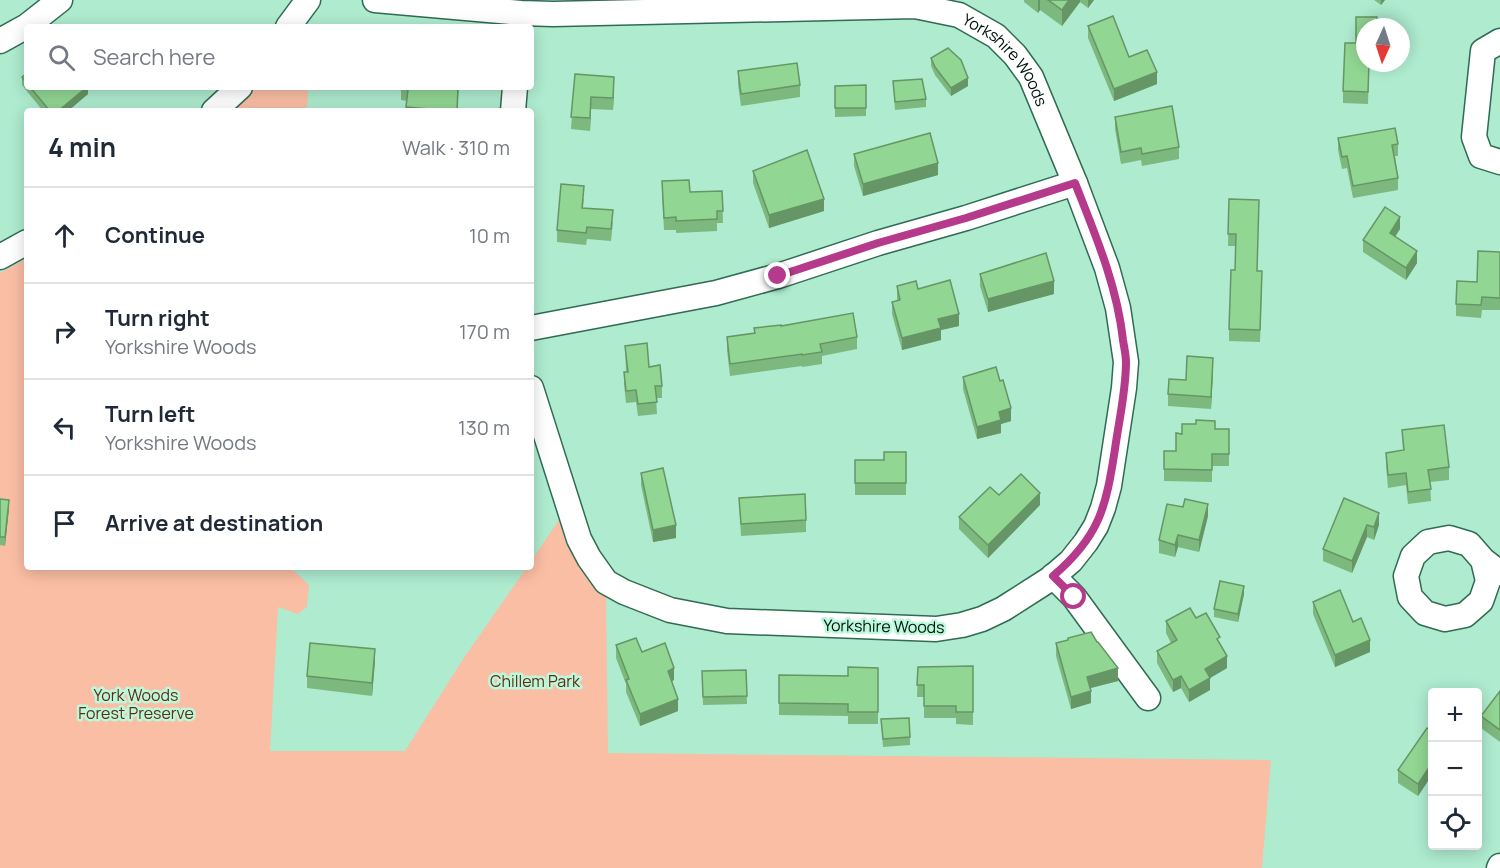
<!DOCTYPE html>
<html lang="en">
<head>
<meta charset="utf-8">
<style>
  :root { --surface:#fff; --page:#f6f6f7; --text:#1f2937; --muted:#747a83; --line:#e0e1e3 }
  body { margin:0; font-family:Manrope,sans-serif; background:var(--page); color:var(--text) }
  .controls { position:absolute; right:18px; bottom:18px; display:grid; overflow:hidden; border-radius:6px; box-shadow:0 3px 15px #0003 }
  .controls button { width:54px; height:54px; display:grid; place-items:center; padding:0; border:0; border-bottom:2px solid var(--line); background:var(--surface); color:var(--text); font:30px sans-serif }
  .compass { position:absolute; left:1356px; top:18px; width:54px; height:54px; border-radius:50%; background:var(--surface); box-shadow:0 3px 15px #0003; rotate:183deg }
  .stop { position:absolute; width:18px; height:18px; margin:-14px; border:4px solid #b63a8b; border-radius:50%; background:#fff }
  .stop.end { background:#b63a8b; border-color:#fff; box-shadow:0 2px 6px #0008 }
  .list { margin:0; padding:0; list-style:none }
  h2 { display:flex; justify-content:space-between; align-items:center; height:78px; margin:0; padding:0 24px; font-size:26px }
  h2 small { font-size:20px; font-weight:400; color:var(--muted) }
  .list li { display:grid; grid-template-columns:39px 1fr auto; gap:18px; align-items:center; box-sizing:border-box; height:96px; padding:0 24px; border-top:2px solid var(--line) }
  .list b { display:block; font-size:22px; white-space:nowrap }
  .list p { margin:0; font-size:20px; white-space:nowrap; color:var(--muted) }
  .list em { font-size:20px; font-style:normal; color:var(--muted) }
  .icon { flex:none; width:33px; height:33px; fill:none; stroke:currentColor; stroke-width:2; stroke-linecap:round; stroke-linejoin:round }
  .map { position:relative; flex:none; width:1500px; height:868px; overflow:hidden }
  .search { position:absolute; background:var(--surface); box-shadow:0 3px 15px #0003; left:24px; top:24px; width:510px; height:66px; display:flex; align-items:center; gap:15px; box-sizing:border-box; padding:0 21px; border-radius:6px; color:var(--muted); font-size:22px }
  .panel { position:absolute; background:var(--surface); box-shadow:0 3px 15px #0003; left:24px; top:108px; width:510px; height:462px; border-radius:6px }
  .map>svg:first-child { display:block }
</style>
</head>
<body>
<div class="map">
<svg width="1500" height="868" viewBox="0 0 1500 868">
  <rect width="100%" height="100%" fill="#aeebcf"/>
  <!-- green -->
  <g fill="#fabea4">
    <polygon points="255,87 309,87 308,88 307,111 233,111"/>
    <polygon points="27,258 27,567 290,567 309,585 307,607 298,614 278,607 270,751 405,751 465,656 527,567 531,567 531,561 563,514 606,591 608,753 1271,760 1262,868 0,868 0,273"/>
  </g>
  <g fill="none" stroke-linecap="round" stroke-linejoin="round">
    <!-- minor casing -->
    <g stroke="#306b53" stroke-width="27">
      <g id="minor">
        <path id="s1" d="M 375,0 L 521,13 L 553,14 L 915,6 L 959,15 L 996,36 L 1015,55 L 1031,77 L 1075,183 L 1107,268 L 1118,308 L 1126,362 L 1124,388 L 1109,486 L 1103,508 L 1096,526 L 1086,542 L 1071,561 L 1050,579 L 1003,609 L 982,619 L 962,625 L 936,629 L 727,621 L 670,610 L 624,592 L 606,582 L 589,558 L 579,539 L 531,388"/>
        <polyline points="288,27 308,0"/>
        <polyline points="0,41 27,26 60,0"/>
        <polyline points="1500,41 1483,51 1474,137 1481,156 1500,162"/>
        <polyline points="214,111 240,87"/>
        <polyline points="513,111 515,87"/>
        <polyline points="0,257 27,242"/>
        <polyline points="531,328 716,293 778,276 878,243 966,218 1075,183"/>
        <polyline points="1483,560 1488,581 1481,601 1465,615 1445,619 1425,613 1410,597 1406,576 1413,556 1428,542 1449,538 1469,544 1483,560 1500,573"/>
        <polyline points="1053,576 1074,597 1148,698"/>
        <polyline points="1499,868 1500,866"/>
      </g>
    </g>
    <!-- minor -->
    <use href="#minor" stroke="#fff" stroke-width="24"/>
  </g>
  <!-- wall -->
  <g fill="#7db87e">
    <polygon points="1024,0 1094,0 1088,8 1080,2 1062,26 1040,10 1038,13 1024,2"/>
    <polygon points="1374,0 1385,0 1381,5"/>
    <polygon points="1088,26 1129,57 1157,84 1114,101 1088,38"/>
    <polygon points="1365,27 1369,63 1368,104 1343,103 1343,91 1356,43"/>
    <polygon points="931,58 968,86 951,96 935,75 931,66"/>
    <polygon points="738,71 800,85 800,97 741,106 738,84"/>
    <polygon points="27,73 27,87 88,87 88,94 68,111 43,111 22,85 22,77"/>
    <polygon points="575,74 614,89 613,110 591,109 590,131 571,129"/>
    <polygon points="893,81 926,99 926,107 895,110"/>
    <polygon points="866,85 866,116 835,117 835,86"/>
    <polygon points="401,87 459,87 457,111 406,111 407,101 401,100"/>
    <polygon points="1115,117 1179,147 1179,159 1142,166 1141,160 1121,164 1115,129"/>
    <polygon points="1338,138 1398,144 1398,156 1395,156 1398,178 1398,190 1353,198 1347,168 1342,169 1338,150"/>
    <polygon points="854,154 938,175 863,196 854,166"/>
    <polygon points="753,171 824,211 769,228 753,183"/>
    <polygon points="722,191 723,223 717,223 717,231 676,233 676,230 664,230 662,193"/>
    <polygon points="584,198 583,208 613,222 611,241 587,239 586,245 557,242 557,230"/>
    <polygon points="1229,199 1262,284 1260,342 1229,341 1229,329 1235,270 1236,246 1228,246"/>
    <polygon points="1400,229 1395,236 1417,263 1406,280 1363,252 1363,240"/>
    <polygon points="1500,252 1500,310 1482,310 1481,318 1456,316 1456,304 1477,282"/>
    <polygon points="980,274 1054,294 988,312 980,286"/>
    <polygon points="897,286 959,326 941,330 941,340 902,350 892,314 892,302 897,301"/>
    <polygon points="781,326 857,337 857,349 822,356 822,364 802,367 802,366 730,376 727,350 727,337 754,334 754,328"/>
    <polygon points="625,346 649,367 662,386 662,398 656,398 657,414 638,416 636,402 626,403 624,384 624,372 626,372"/>
    <polygon points="1213,370 1211,409 1168,406 1168,394 1186,380"/>
    <polygon points="963,377 1011,421 1001,424 1001,433 977,439 963,389"/>
    <polygon points="1215,429 1229,429 1229,466 1212,466 1212,482 1164,481 1164,451 1176,451 1182,434"/>
    <polygon points="1402,430 1449,467 1449,480 1430,482 1431,501 1408,504 1406,485 1388,488 1386,465 1386,453 1403,450"/>
    <polygon points="906,452 906,495 855,495 855,460 884,460"/>
    <polygon points="641,473 676,538 653,542 641,485"/>
    <polygon points="999,495 1040,505 988,558 959,529 959,517"/>
    <polygon points="739,498 806,520 806,532 741,536"/>
    <polygon points="1344,498 1379,525 1374,540 1367,537 1352,573 1323,561 1323,549"/>
    <polygon points="0,499 9,508 5,546 0,545"/>
    <polygon points="1208,516 1199,552 1178,547 1175,557 1159,553 1159,540"/>
    <polygon points="1244,594 1238,622 1214,617 1214,609"/>
    <polygon points="1313,602 1353,622 1370,652 1335,667 1313,614"/>
    <polygon points="1196,618 1227,668 1210,678 1210,690 1189,702 1181,688 1173,692 1157,663 1157,651 1171,643 1166,633 1166,621"/>
    <polygon points="1056,643 1118,681 1090,688 1091,703 1071,709 1056,656"/>
    <polygon points="616,645 642,652 674,680 672,681 678,711 640,726 626,692 626,684 616,658"/>
    <polygon points="375,661 372,696 307,688 307,676"/>
    <polygon points="973,666 973,725 956,724 956,718 924,718 924,697 917,697 918,667"/>
    <polygon points="878,668 878,724 848,724 848,716 779,715 779,675 848,676"/>
    <polygon points="746,670 747,704 703,705 702,671"/>
    <polygon points="1500,691 1500,742 1481,728 1481,716"/>
    <polygon points="881,719 910,737 910,745 883,747"/>
    <polygon points="1432,732 1432,775 1418,796 1398,783 1398,770"/>
  </g>
  <!-- shaded-wall -->
  <g fill="#669666">
    <polygon points="1038,0 1040,0 1040,10 1038,13"/>
    <polygon points="1069,0 1080,0 1080,2 1062,26 1062,10"/>
    <polygon points="1088,0 1094,0 1088,8"/>
    <polygon points="1381,0 1385,0 1381,5"/>
    <polygon points="1157,72 1157,84 1114,101 1114,89"/>
    <polygon points="614,77 614,89 613,110 613,98"/>
    <polygon points="968,78 968,86 951,96 951,88"/>
    <polygon points="85,87 88,87 88,94 68,111 58,111"/>
    <polygon points="591,97 591,109 590,131 590,118"/>
    <polygon points="938,163 938,175 863,196 863,184"/>
    <polygon points="824,199 824,211 769,228 769,215"/>
    <polygon points="1400,217 1400,229 1390,245 1390,233"/>
    <polygon points="1417,251 1417,263 1406,280 1406,268"/>
    <polygon points="1054,281 1054,294 988,312 988,299"/>
    <polygon points="959,314 959,326 941,330 941,340 902,350 902,338 938,319"/>
    <polygon points="1213,358 1213,370 1211,409 1211,397"/>
    <polygon points="1011,408 1011,421 1001,424 1001,433 977,439 977,427 999,412"/>
    <polygon points="1040,493 1040,505 988,558 988,545"/>
    <polygon points="9,500 9,508 5,546 5,537"/>
    <polygon points="1208,504 1208,516 1199,552 1199,540"/>
    <polygon points="1379,513 1379,525 1374,540 1374,527"/>
    <polygon points="676,525 676,538 653,542 653,530"/>
    <polygon points="1367,525 1367,537 1352,573 1352,561"/>
    <polygon points="1178,535 1178,547 1175,557 1175,545"/>
    <polygon points="1244,586 1244,594 1238,622 1238,614"/>
    <polygon points="1370,640 1370,652 1335,667 1335,655"/>
    <polygon points="375,649 375,661 372,696 372,683"/>
    <polygon points="1227,656 1227,668 1205,681 1205,669"/>
    <polygon points="674,668 674,680 668,683 668,671"/>
    <polygon points="1118,668 1118,681 1087,689 1087,677"/>
    <polygon points="1181,676 1181,688 1173,692 1173,680"/>
    <polygon points="1210,678 1210,690 1189,702 1189,690"/>
    <polygon points="1091,691 1091,703 1071,709 1071,697"/>
    <polygon points="678,699 678,711 640,726 640,714"/>
    <polygon points="1432,763 1432,775 1418,796 1418,784"/>
  </g>
  <!-- building -->
  <g fill="#91d692" stroke="#669666" stroke-width="1.5">
    <polygon points="1048,0 1069,0 1062,10"/>
    <polygon points="1113,16 1129,57 1147,50 1157,72 1114,89 1088,26"/>
    <polygon points="1356,17 1377,17 1377,27 1365,27 1365,63 1369,63 1368,92 1343,91 1345,43 1356,43"/>
    <polygon points="948,48 961,60 968,78 951,88 935,67 931,58"/>
    <polygon points="797,63 800,85 741,94 738,71"/>
    <polygon points="27,73 27,83 22,77"/>
    <polygon points="575,74 614,77 613,98 591,97 590,118 571,117"/>
    <polygon points="922,79 926,99 895,102 893,81"/>
    <polygon points="866,85 866,108 835,108 835,86"/>
    <polygon points="30,87 87,87 58,111 50,111"/>
    <polygon points="401,87 458,87 457,111 429,111 429,109 406,107 408,89 401,88"/>
    <polygon points="1172,106 1179,147 1142,154 1141,148 1121,152 1115,117"/>
    <polygon points="1395,128 1398,144 1392,145 1398,178 1353,186 1347,156 1342,157 1338,138"/>
    <polygon points="930,133 938,163 863,184 854,154"/>
    <polygon points="807,150 824,199 769,215 753,171"/>
    <polygon points="689,180 690,192 722,191 723,211 717,211 717,219 676,221 676,217 664,218 662,181"/>
    <polygon points="561,184 584,186 582,208 613,210 611,229 587,227 586,233 557,230"/>
    <polygon points="1229,199 1259,200 1257,271 1262,271 1260,330 1229,329 1231,270 1235,270 1236,234 1228,234"/>
    <polygon points="1385,207 1400,217 1390,233 1417,251 1406,268 1363,240"/>
    <polygon points="1478,251 1500,252 1500,298 1482,297 1481,305 1456,304 1457,281 1477,282"/>
    <polygon points="1046,253 1054,281 988,299 980,274"/>
    <polygon points="950,280 959,314 938,319 941,328 902,338 892,302 900,300 897,286 916,281 918,289"/>
    <polygon points="853,313 857,337 820,344 822,352 802,355 802,354 730,364 727,337 755,333 754,328 781,325 781,326"/>
    <polygon points="647,343 649,367 660,365 662,386 655,386 657,402 638,404 636,390 626,391 624,372 628,372 625,346"/>
    <polygon points="1187,356 1213,358 1211,397 1168,394 1169,379 1186,380"/>
    <polygon points="996,367 1000,381 1003,380 1011,408 999,412 1001,420 977,427 963,377"/>
    <polygon points="1196,420 1215,421 1215,429 1229,429 1229,454 1212,454 1212,470 1164,469 1164,451 1176,451 1176,433 1182,434 1182,424 1196,424"/>
    <polygon points="1444,425 1449,467 1428,470 1431,489 1408,492 1406,473 1388,475 1386,453 1404,450 1402,430"/>
    <polygon points="884,452 906,452 906,483 855,483 855,460 884,460"/>
    <polygon points="663,468 676,525 653,530 641,473"/>
    <polygon points="1021,474 1040,493 988,545 959,517 990,487 999,495"/>
    <polygon points="805,494 806,520 741,524 739,498"/>
    <polygon points="1344,498 1379,513 1374,527 1367,525 1352,561 1323,549"/>
    <polygon points="0,499 9,500 5,537 0,537"/>
    <polygon points="1185,499 1208,504 1199,540 1178,535 1175,545 1159,540 1167,504 1183,507"/>
    <polygon points="1220,581 1244,586 1238,614 1214,609"/>
    <polygon points="1340,590 1353,622 1361,618 1370,640 1335,655 1313,602"/>
    <polygon points="1190,608 1196,618 1206,613 1220,637 1217,639 1227,656 1205,669 1210,678 1189,690 1181,676 1173,680 1157,651 1177,640 1166,621"/>
    <polygon points="1091,632 1097,642 1098,642 1118,668 1087,677 1091,691 1071,697 1056,643 1068,640 1068,638"/>
    <polygon points="636,638 642,652 665,643 674,668 668,671 678,699 640,714 626,680 629,679 616,645"/>
    <polygon points="310,643 375,649 372,683 307,676"/>
    <polygon points="973,666 973,712 956,712 956,706 924,706 924,685 917,685 918,667"/>
    <polygon points="848,667 878,668 878,712 848,712 848,704 779,703 779,675 848,676"/>
    <polygon points="746,670 747,696 703,697 702,671"/>
    <polygon points="1500,691 1500,730 1481,716"/>
    <polygon points="909,718 910,737 883,739 881,719"/>
    <polygon points="1427,728 1432,732 1432,763 1418,784 1398,770"/>
  </g>
  <g fill="none" stroke-linecap="round" stroke-linejoin="round">
    <!-- route -->
    <path stroke="#b63a8b" stroke-width="8" d="M 778,276 L 878,243 L 966,218 L 1075,183 C 1095,234 1117,285 1123,340 C 1124,347 1126,355 1126,362 C 1126,391 1119,420 1115,449 C 1106,507 1100,536 1053,576 L 1074,597"/>
  </g>
  <g text-anchor="middle" stroke-width="5" stroke-linejoin="round" paint-order="stroke">
    <!-- street labels -->
    <g font-size="16" fill="#001109" stroke="#bbf8dc">
      <text dy="6" stroke="none"><textPath href="#s1" startOffset="652">Yorkshire Woods</textPath></text>
      <text transform="translate(884 626) rotate(1)" y="6">Yorkshire Woods</text>
    </g>
    <!-- park labels -->
    <g font-size="16" fill="#632c11" stroke="#bbf8dc">
      <text x="535" y="687">Chillem Park</text>
      <text x="136" y="701">York Woods<tspan x="136" dy="18">Forest Preserve</tspan></text>
    </g>
  </g>
</svg>
<div class="controls">
<button>+</button>
<button>−</button>
<button><svg class="icon" aria-label="locate" viewBox="0 0 24 24"><circle cx="12" cy="12" r="6"/><path d="M12 2v4M12 18v4M2 12h4M18 12h4"/></svg></button>
</div>
<svg class="compass" viewBox="-18 -18 36 36"><path d="M0-13l5 13h-10z" fill="#e53935"/><path d="M0 13l5-13h-10z" fill="#747a83"/></svg>
<div class="stop" style="left:1074px;top:597px"></div>
<div class="stop end" style="left:778px;top:276px"></div>
<div class="search"><svg class="icon" aria-label="search" viewBox="0 0 24 24"><circle cx="10" cy="10" r="6"/><path d="M15 15l6 6"/></svg>Search here</div>
<section class="panel">
<h2>4 min<small>Walk · 310 m</small></h2>
<ul class="list">
<li><svg class="icon" aria-label="ahead" viewBox="0 0 24 24"><path d="M12 20V5M6 11l6-6 6 6"/></svg><div><b>Continue</b></div><em>10 m</em></li>
<li><svg class="icon" aria-label="right" viewBox="0 0 24 24"><path d="M7 20v-9h11M14 6l5 5-5 5"/></svg><div><b>Turn right</b><p>Yorkshire Woods</p></div><em>170 m</em></li>
<li><svg class="icon" aria-label="left" viewBox="0 0 24 24"><path d="M17 20v-9H6M10 6l-5 5 5 5"/></svg><div><b>Turn left</b><p>Yorkshire Woods</p></div><em>130 m</em></li>
<li><svg class="icon" aria-label="arrive" viewBox="0 0 24 24"><path d="M6 21V4h12l-3 4 3 4H6"/></svg><div><b>Arrive at destination</b></div></li>
</ul>
</section>
</div>
</body>
</html>
